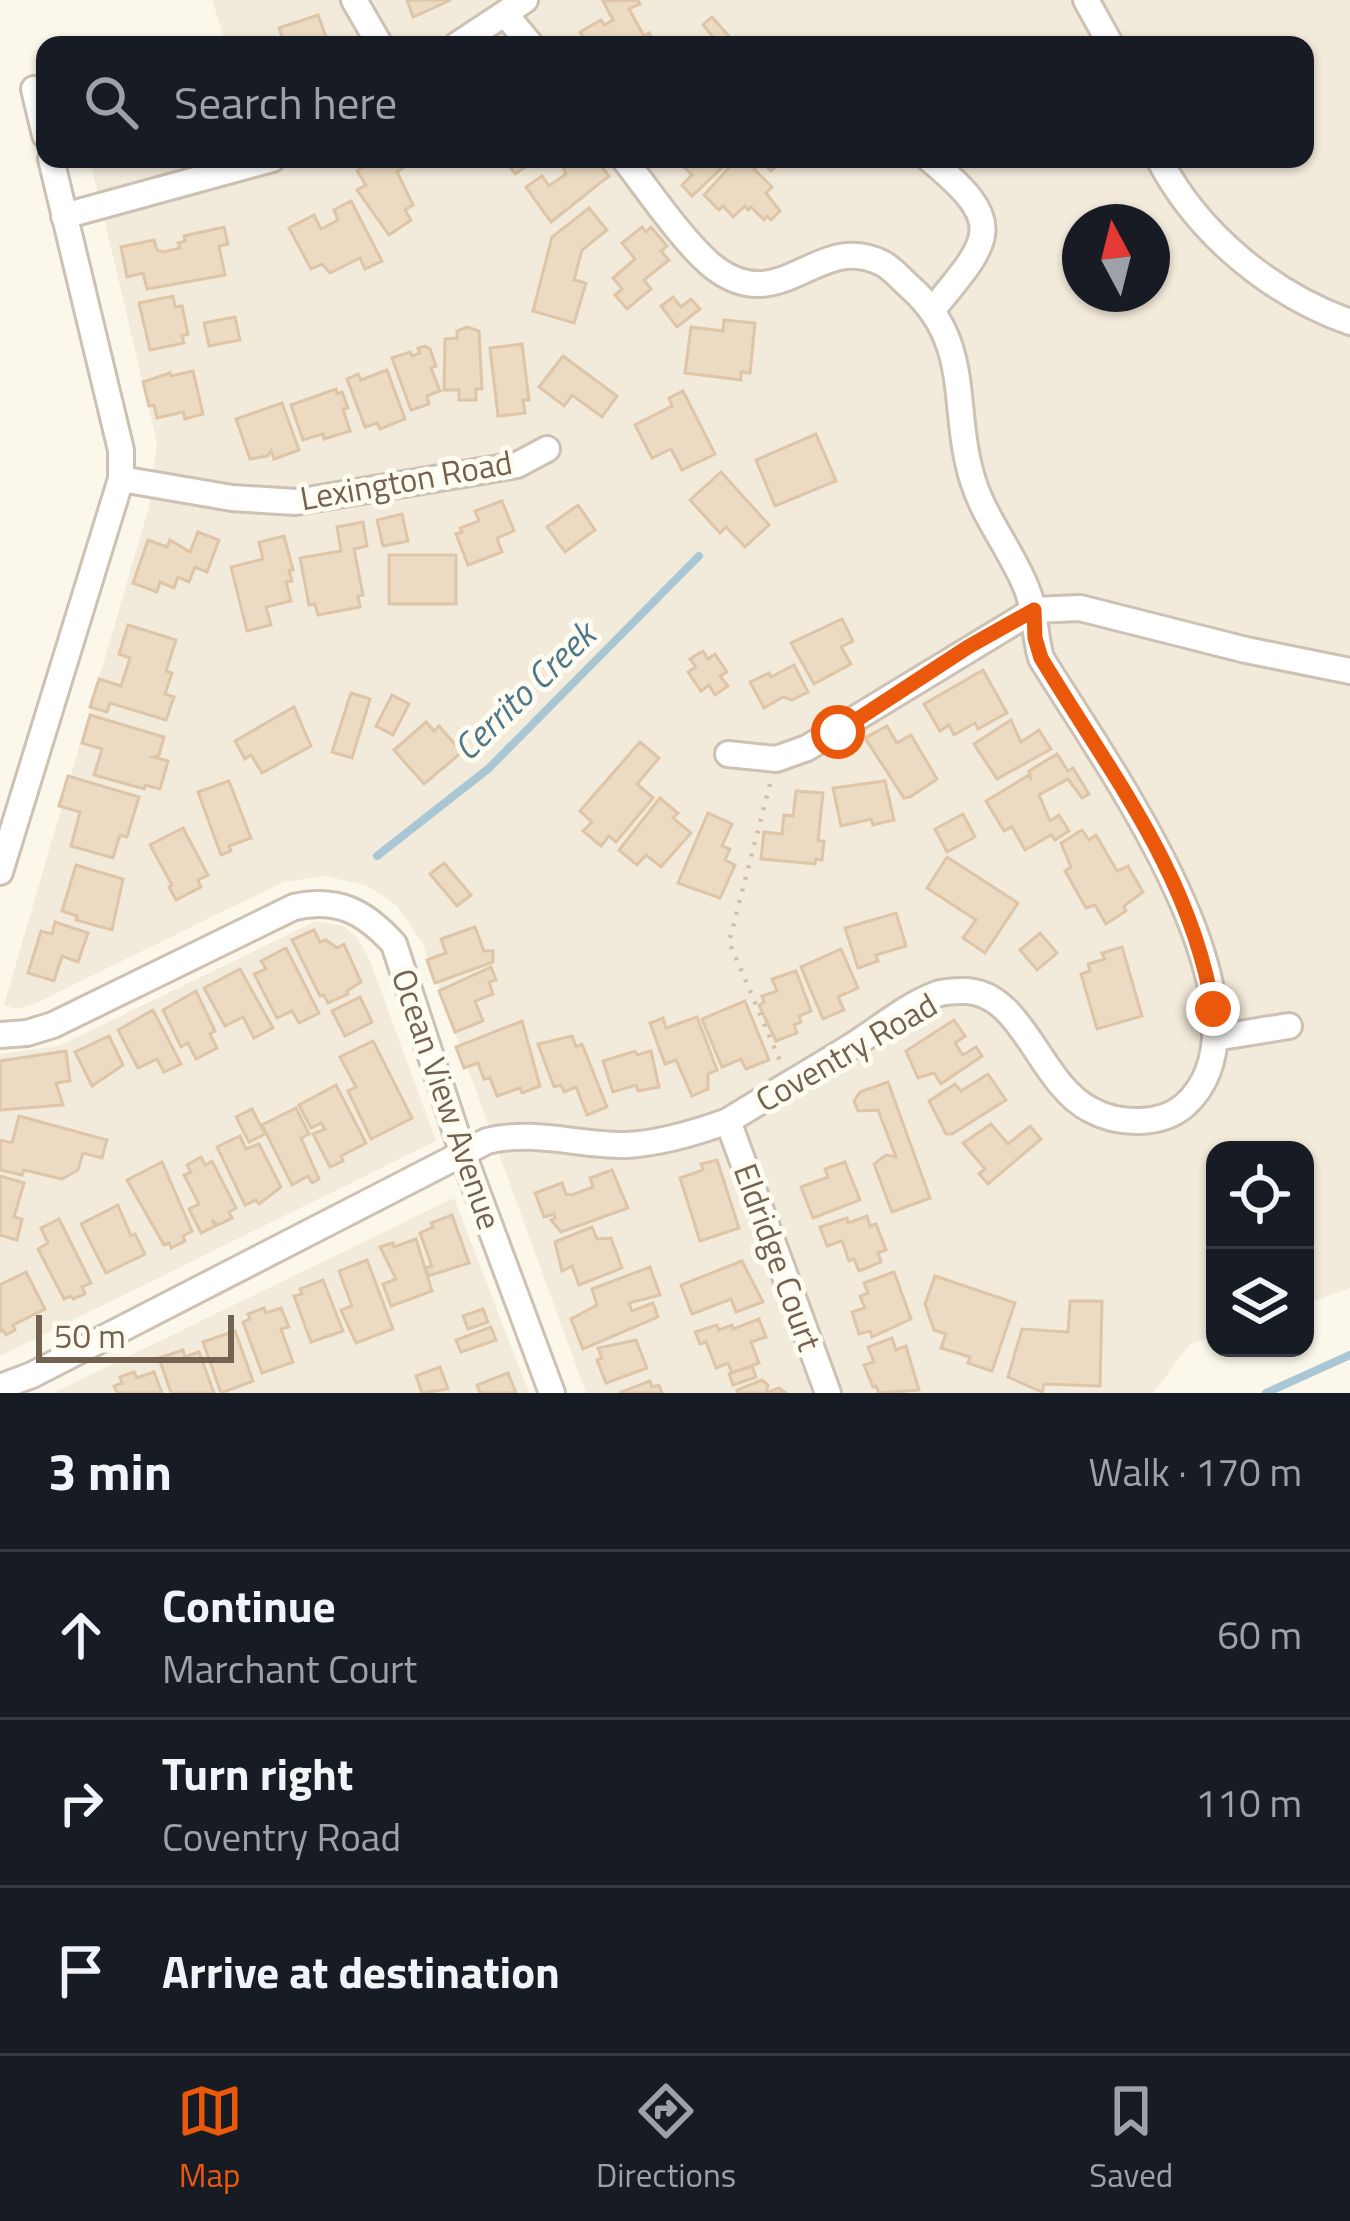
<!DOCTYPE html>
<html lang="en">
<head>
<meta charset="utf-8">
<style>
  :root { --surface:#171b24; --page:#20242c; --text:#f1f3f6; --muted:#9ea1a6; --line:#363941; --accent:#ea580c }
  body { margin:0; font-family:"Titillium Web",sans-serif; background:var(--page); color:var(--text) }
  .controls { position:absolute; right:36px; bottom:36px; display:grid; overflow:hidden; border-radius:24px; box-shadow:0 3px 9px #0004 }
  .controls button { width:108px; height:108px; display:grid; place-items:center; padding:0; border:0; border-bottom:3px solid var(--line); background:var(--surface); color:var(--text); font:60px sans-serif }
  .compass { position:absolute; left:1062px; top:204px; width:108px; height:108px; border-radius:50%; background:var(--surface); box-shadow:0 3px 9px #0004; rotate:353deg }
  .scale { position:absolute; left:36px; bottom:30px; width:198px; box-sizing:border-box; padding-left:12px; border:6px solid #746250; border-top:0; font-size:33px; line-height:42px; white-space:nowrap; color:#746250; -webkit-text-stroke:9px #fefbf1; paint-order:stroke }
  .stop { position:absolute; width:36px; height:36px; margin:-27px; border:9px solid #ea580c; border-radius:50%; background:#fff }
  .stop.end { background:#ea580c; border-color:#fff; box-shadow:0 3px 12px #0008 }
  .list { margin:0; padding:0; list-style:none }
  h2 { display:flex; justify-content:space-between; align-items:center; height:156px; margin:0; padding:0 48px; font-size:51px }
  h2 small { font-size:39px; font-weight:400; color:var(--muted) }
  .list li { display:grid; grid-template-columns:78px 1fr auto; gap:36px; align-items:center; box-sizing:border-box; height:168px; padding:0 48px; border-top:3px solid var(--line) }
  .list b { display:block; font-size:45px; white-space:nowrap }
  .list p { margin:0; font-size:39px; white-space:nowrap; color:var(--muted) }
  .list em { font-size:39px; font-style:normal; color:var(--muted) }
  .icon { flex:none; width:66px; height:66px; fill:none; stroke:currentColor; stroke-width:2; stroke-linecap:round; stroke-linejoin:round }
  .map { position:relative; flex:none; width:1350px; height:1393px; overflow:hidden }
  .search { position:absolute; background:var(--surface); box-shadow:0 3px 9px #0004; left:36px; right:36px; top:36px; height:132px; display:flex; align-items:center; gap:30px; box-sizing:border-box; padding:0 42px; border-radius:24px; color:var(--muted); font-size:45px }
  .sheet { height:660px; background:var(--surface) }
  nav { display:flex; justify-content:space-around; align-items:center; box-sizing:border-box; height:168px; border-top:3px solid var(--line); background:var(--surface); font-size:33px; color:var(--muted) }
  nav a { display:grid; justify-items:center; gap:6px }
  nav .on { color:var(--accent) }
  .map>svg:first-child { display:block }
</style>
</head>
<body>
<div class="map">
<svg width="1350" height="1393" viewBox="0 0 1350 1393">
  <rect width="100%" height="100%" fill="#fbf7eb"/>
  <!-- residential -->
  <g fill="#f2eada" fill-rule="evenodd">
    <path d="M 212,0 L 1350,0 L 1350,1288 L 1305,1304 L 1305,1150 L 1215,1150 L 1215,1335 L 1190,1344 L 1153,1393 L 586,1393 L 422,942 L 396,905 L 368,886 L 325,876 L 283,882 L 32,1005 L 16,1009 L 4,1005 L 149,507 L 157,443 L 90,159 L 1305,159 L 1305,45 L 200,45 L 225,40 ZM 1080,222 L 1152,222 L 1152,294 L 1080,294 Z"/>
    <polygon points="316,921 343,926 357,937 370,961 436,1141 0,1356 0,1054 59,1046"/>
    <polygon points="454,1198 529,1393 53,1393"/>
  </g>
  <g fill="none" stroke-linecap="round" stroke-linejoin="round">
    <!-- stream -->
    <g stroke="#a8c6d4" stroke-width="8">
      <polyline points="377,856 488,769 699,556"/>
      <polyline points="1266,1393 1350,1355"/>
    </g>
  </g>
  <!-- building -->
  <g fill="#ecdac3" stroke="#dfc5a7" stroke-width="3">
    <polygon points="407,0 451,0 413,17"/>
    <polygon points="638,0 640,4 629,9 644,36 649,33 654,42 587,45 580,32 601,20 604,25 613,20 603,1"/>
    <polygon points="318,15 328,42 285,45 279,28"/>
    <polygon points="712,17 733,41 727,45 720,45 703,25"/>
    <polygon points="376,159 416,159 397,172 413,205 405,210 411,220 389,235 357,190 366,185 357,171"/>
    <polygon points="505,159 537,159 515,174"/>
    <polygon points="560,159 596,159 609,176 551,222 526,187 542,176 549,186 566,174"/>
    <polygon points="676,159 731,159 692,196 682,185 692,175"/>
    <polygon points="737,159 776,159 780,163 771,171 761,161 754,169 772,187 766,193 780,211 771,220 767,216 764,220 751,207 748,210 745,206 733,217 723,206 719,210 704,195"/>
    <polygon points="351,201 382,261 365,269 360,258 330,273 322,264 311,269 289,228 314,215 321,229 338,220 334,210"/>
    <polygon points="589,208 607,230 582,250 574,280 586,283 574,323 533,311 552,237"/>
    <polygon points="224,227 228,244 219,246 225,275 147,289 143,273 127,277 121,247 154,240 157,250 163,252 180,248 178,243 185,241 184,236"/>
    <polygon points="642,227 646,232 651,227 667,246 661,251 669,260 644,280 651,289 627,309 615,295 622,289 613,278 635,259 622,243"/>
    <polygon points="173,296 175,307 182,306 188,334 182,336 184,343 150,350 139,303"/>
    <polygon points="673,297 681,307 691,299 700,309 677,327 661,306"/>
    <polygon points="235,317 240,340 209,346 204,323"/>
    <polygon points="724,320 755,323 750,373 741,372 741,380 685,373 691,327 723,331"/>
    <polygon points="467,327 479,331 482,389 476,389 476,400 459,400 459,390 444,390 445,339 457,338 457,331"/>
    <polygon points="522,344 529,400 523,400 525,413 498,416 490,348"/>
    <polygon points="425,346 430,349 436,366 431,368 440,391 427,396 429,404 411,410 392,358 410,352 412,356 420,353 418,348"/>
    <polygon points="563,356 617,396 602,417 572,395 564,406 539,387"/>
    <polygon points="387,370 405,419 380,429 377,423 365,427 347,379 358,374 361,380"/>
    <polygon points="193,371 203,414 185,419 183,412 157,418 154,405 149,406 143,382 170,373 171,376"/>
    <polygon points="336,389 337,394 342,392 348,408 343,409 350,431 324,439 323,434 303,440 291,405"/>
    <polygon points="683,391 715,454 682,470 671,449 652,458 635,425 672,406 669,398"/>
    <polygon points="282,403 299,450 274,459 271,451 267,456 250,459 236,419"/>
    <polygon points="816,434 836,481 775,506 756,460"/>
    <polygon points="721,472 769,525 745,547 726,527 720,533 690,500"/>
    <polygon points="502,501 514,531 497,538 502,552 468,565 456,534 462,532 460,528 479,521 475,511"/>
    <polygon points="578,505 595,530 565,552 547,527"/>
    <polygon points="402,514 408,541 383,546 377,520"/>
    <polygon points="363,522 367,546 354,549 363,595 358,596 360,607 318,615 315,604 309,605 300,558 341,551 337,527"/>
    <polygon points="198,532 219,540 207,572 195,567 189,582 178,577 174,588 160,582 157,592 133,583 148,540 167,547 170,540 190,552"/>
    <polygon points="284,536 293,570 289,570 292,581 286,582 291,601 266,607 271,625 247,631 231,567 263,559 259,542"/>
    <rect x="389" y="555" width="67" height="49"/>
    <polygon points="842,619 853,641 841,647 851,664 814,684 791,643"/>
    <polygon points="128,625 176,640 166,671 172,673 165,694 174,697 166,720 110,703 107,712 90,707 99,679 121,686 130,658 119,654"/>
    <polygon points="703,651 708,659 715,654 727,672 720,676 728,686 715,695 709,685 701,691 688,672 696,667 690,659"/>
    <polygon points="794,665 808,692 792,700 783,697 764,708 750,682 769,673 771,677"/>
    <polygon points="983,670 1007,713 978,729 975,723 954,735 949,725 940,731 924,704"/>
    <polygon points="351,693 370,699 352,758 332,752"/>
    <polygon points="392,695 409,704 393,735 376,726"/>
    <polygon points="294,707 311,746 262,773 251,755 245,759 235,741"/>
    <polygon points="90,715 164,737 159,755 153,757 168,761 160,789 145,785 144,789 94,775 102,749 82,743"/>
    <polygon points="1011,720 1021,742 1039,730 1051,749 997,779 974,744"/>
    <polygon points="426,722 434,731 439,726 462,752 424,784 394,750"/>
    <polygon points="887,726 897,743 911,735 937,779 910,797 904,798 865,738"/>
    <polygon points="640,742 659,758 637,784 653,798 616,842 609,836 601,846 583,831 592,822 580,811"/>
    <polygon points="1057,754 1068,771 1073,768 1089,794 1082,798 1068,779 1039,795 1050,821 1059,815 1069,831 1055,840 1051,835 1025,850 1012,827 1004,831 986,801 1029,775 1031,780 1029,771"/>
    <polygon points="68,776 139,797 127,837 120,835 113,858 71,846 80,812 59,806"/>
    <polygon points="229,781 251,838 229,846 231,851 221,855 198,792"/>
    <polygon points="885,781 894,820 873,825 871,819 841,826 833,788"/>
    <polygon points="796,791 823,793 818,841 824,841 822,860 816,859 815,864 761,859 764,832 782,834 784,815 793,816"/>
    <polygon points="660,798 678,813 673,818 691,833 661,867 646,855 637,865 619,850"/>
    <polygon points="708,813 732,824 722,846 730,849 725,860 735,865 720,898 678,883"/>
    <polygon points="963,814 975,837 947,852 935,829"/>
    <polygon points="183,828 208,875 198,880 201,887 176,900 169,887 172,885 150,845"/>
    <polygon points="1082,830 1089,840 1096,835 1117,871 1128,866 1143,892 1124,906 1126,911 1106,924 1095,905 1086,908 1065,871 1071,867 1061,843"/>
    <polygon points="947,857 1018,903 985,953 963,938 976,920 927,888"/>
    <polygon points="444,863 471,895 457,906 430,874"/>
    <polygon points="76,865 123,879 112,930 76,920 77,916 62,911"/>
    <polygon points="896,913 906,946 876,955 878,961 858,968 845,928"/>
    <polygon points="55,922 88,933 78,962 62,956 54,981 28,973 41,931 52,934"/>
    <polygon points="475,927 484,951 493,951 493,962 435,983 427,960 446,953 441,939"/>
    <polygon points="314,930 320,942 326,940 337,948 344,944 361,982 347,991 348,994 328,1003 324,995 320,996 292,940"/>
    <polygon points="1040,933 1057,953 1037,970 1020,950"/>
    <polygon points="1122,947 1142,1016 1097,1029 1081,974 1090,971 1088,964 1105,959 1102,953"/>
    <polygon points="286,948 319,1013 299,1023 292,1011 277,1018 254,974 266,969 261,961"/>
    <polygon points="841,949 858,988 838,997 844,1010 823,1019 801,967"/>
    <polygon points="491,967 496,980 489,982 493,994 475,1001 483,1021 455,1032 439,991"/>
    <polygon points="240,969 273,1028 254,1038 243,1017 225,1026 204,988"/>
    <polygon points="796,971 811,1011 799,1016 801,1022 794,1025 797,1033 776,1041 759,1005 764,1002 762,996 777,991 772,979"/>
    <polygon points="196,991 215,1031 210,1034 217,1048 196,1059 188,1043 181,1047 163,1010"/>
    <polygon points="360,997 372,1022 345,1036 332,1011"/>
    <polygon points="745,1001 769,1060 746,1069 741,1059 722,1067 702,1019"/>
    <polygon points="153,1010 181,1064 164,1072 157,1059 138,1068 118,1030"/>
    <polygon points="697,1017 717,1070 708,1074 708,1089 692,1096 676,1060 665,1064 650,1023 663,1018 666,1028"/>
    <polygon points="954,1020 965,1036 955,1043 963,1055 976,1047 982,1056 941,1084 934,1073 918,1078 906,1051"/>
    <polygon points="522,1021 540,1086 522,1093 520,1088 497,1096 490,1078 484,1079 478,1063 464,1068 456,1047"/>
    <polygon points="109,1036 123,1065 92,1086 75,1052"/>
    <polygon points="572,1036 576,1047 582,1044 607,1107 587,1115 576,1087 564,1092 561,1085 554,1087 538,1044"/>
    <polygon points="373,1041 412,1118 371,1139 348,1091 356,1087 340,1057"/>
    <polygon points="66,1051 70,1081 56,1083 63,1105 0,1110 0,1061"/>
    <polygon points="635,1051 637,1055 651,1051 659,1087 638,1091 636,1085 613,1092 603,1061"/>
    <polygon points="988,1074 1006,1100 952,1134 946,1134 929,1101 955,1084 961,1091"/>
    <polygon points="888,1082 930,1198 892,1212 874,1164 886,1155 896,1157 878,1110 858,1111 854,1101 860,1092"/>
    <polygon points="336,1085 366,1143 341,1156 343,1161 330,1167 313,1134 325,1129 321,1123 311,1128 299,1105"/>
    <polygon points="296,1108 309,1134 301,1138 319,1179 312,1183 308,1176 292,1185 262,1125"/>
    <polygon points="252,1109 265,1134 249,1142 236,1117"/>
    <polygon points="19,1116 107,1140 102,1158 83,1153 78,1170 62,1179 24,1170 22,1175 0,1170 0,1140 12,1143"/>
    <polygon points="991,1124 1008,1144 1030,1126 1041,1139 988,1184 979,1174 985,1169 963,1143"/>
    <polygon points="240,1136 246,1149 259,1144 281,1187 259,1204 256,1200 245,1205 217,1147"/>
    <polygon points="201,1157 205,1165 212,1161 236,1208 229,1212 232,1218 218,1225 212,1220 215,1226 201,1233 189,1209 199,1204 184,1175 191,1172 187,1165"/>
    <polygon points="717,1160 739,1228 700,1241 680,1178 703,1170 701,1164"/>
    <polygon points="162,1162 192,1231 183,1236 185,1241 171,1248 169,1243 164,1245 127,1180"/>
    <polygon points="845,1162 860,1200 813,1218 801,1187 828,1177 825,1169"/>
    <polygon points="612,1170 628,1208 561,1232 551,1220 555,1218 554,1214 544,1217 535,1193 562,1183 566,1194 572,1195 593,1187 590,1178"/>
    <polygon points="0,1176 24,1183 14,1217 22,1219 17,1240 0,1235"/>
    <polygon points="118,1205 131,1236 135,1234 145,1254 106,1273 81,1224"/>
    <polygon points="452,1215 469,1263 428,1276 426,1268 432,1266 420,1233 433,1227 431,1223"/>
    <polygon points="867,1216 870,1226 876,1224 886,1250 878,1253 881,1262 859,1271 854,1259 849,1261 842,1241 827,1246 820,1227 847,1218 848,1223"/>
    <polygon points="59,1219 91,1283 82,1287 85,1294 73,1299 71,1296 64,1299 38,1249 48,1243 41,1228"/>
    <polygon points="592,1227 597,1239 611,1238 622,1268 579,1285 572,1266 562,1271 555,1242"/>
    <polygon points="416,1239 432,1291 391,1306 383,1284 396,1279 380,1247 393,1243 394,1247"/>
    <polygon points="367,1260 393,1329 356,1343 341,1310 352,1306 339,1271"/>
    <polygon points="742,1261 763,1302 736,1312 731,1299 692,1314 681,1285"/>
    <polygon points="650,1267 660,1295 629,1303 632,1311 653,1303 658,1317 583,1349 571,1319 597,1305 592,1289"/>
    <polygon points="26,1272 45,1309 13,1325 15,1330 6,1335 3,1330 0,1332 0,1285"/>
    <polygon points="894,1272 911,1319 872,1337 870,1331 859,1334 852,1312 865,1308 860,1296 868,1293 864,1283"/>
    <polygon points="935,1276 1015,1303 992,1371 968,1363 970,1357 941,1348 946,1334 934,1330 925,1304"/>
    <polygon points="323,1280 343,1331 311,1342 294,1296 302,1294 300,1289"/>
    <polygon points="1070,1301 1102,1301 1100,1386 1044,1384 1042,1392 1008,1377 1022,1329 1068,1332"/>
    <polygon points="264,1308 266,1313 281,1308 289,1327 281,1329 293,1362 262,1373 243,1322 250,1319 248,1314"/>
    <polygon points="483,1309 488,1322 468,1329 463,1316"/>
    <polygon points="759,1319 766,1337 751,1342 759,1363 732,1373 728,1363 716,1368 706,1342 700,1344 695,1332 717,1325 719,1330 732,1325 733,1329"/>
    <polygon points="491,1327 496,1340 461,1352 456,1340"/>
    <polygon points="235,1331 253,1381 221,1393 203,1342"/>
    <polygon points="892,1338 896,1350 906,1346 919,1390 879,1393 876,1386 873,1387 864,1365 874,1362 868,1347"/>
    <polygon points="636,1340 647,1368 606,1383 597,1360 602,1358 598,1348"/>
    <polygon points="183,1350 185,1357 199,1352 214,1393 171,1393 159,1358"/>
    <polygon points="752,1366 756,1377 733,1385 729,1374"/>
    <polygon points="440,1367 448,1389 422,1393 416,1376"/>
    <polygon points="134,1372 137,1378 154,1372 162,1393 117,1393 114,1386 122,1383 120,1377"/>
    <polygon points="508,1373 516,1393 480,1393 477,1385"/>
    <polygon points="762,1380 768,1385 766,1393 779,1388 786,1393 738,1393 737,1390"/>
    <polygon points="650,1381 652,1387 659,1385 662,1393 619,1393"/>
  </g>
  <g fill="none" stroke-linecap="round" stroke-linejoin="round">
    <!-- minor casing -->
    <g stroke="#ccc1b2" stroke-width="30">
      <g id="minor">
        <polyline points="354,0 380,45"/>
        <polyline points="1086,0 1111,45"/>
        <polyline points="505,14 531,45"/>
        <polyline points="457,45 525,0"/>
        <polyline points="34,89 45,135"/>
        <path d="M 929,159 C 1007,223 992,238 934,308"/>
        <path d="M 1159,159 C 1198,234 1271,294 1350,322"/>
        <polyline points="64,216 272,159"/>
        <polyline points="121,479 232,498 296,502 517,465 547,449"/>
        <polyline points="728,754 776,759 807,748 1034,610 1080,608 1246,650 1350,671"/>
        <polyline points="0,872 121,479 121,450 51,159"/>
        <path d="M 0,1035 L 27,1033 L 53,1025 L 294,907 C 338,897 365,912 394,944 L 463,1154 L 552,1393"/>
        <polyline points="1215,1038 1289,1026"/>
        <polyline points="728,1121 828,1393"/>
        <path d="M 0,1387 L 32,1375 L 487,1141 C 535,1129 579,1146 627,1145 C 662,1143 695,1133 728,1121 C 769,1095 811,1072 852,1046 C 879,1029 907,1005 937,994 C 946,991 956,991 964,991 C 1023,991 1039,1084 1091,1110 C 1119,1125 1161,1126 1185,1105 C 1289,1010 1095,748 1041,658 C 1034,634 1036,610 1026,587 C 1011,550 985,519 973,481 C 950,408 974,344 910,287 C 901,279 892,268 882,263 C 817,230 781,322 711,265 C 682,240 648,190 624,159"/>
      </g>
    </g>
    <!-- path -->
    <polyline stroke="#d3bfa8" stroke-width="4.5" stroke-dasharray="3 9" stroke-linecap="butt" points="770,784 729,942 781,1063"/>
    <!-- minor -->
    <use href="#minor" stroke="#fff" stroke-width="24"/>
  </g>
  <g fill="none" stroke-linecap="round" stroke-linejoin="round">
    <!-- route -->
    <path stroke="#ea580c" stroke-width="15" d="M 838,732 L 968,647 L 1034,610 L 1035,638 L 1041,658 C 1110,773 1191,874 1213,1009"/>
  </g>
  <g text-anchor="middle" stroke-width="10" stroke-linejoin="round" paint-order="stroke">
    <!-- street labels -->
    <g font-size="33" fill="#746250" stroke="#fefbf1">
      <text transform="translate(406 480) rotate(-10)" y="12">Lexington Road</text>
      <text transform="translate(846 1052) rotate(-30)" y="12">Coventry Road</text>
      <text transform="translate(447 1099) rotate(71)" y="12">Ocean View Avenue</text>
      <text transform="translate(778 1257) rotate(70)" y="12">Eldridge Court</text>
    </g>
    <!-- water labels -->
    <g font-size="36" font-style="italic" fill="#4f788b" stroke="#fefbf1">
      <text transform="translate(524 691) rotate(-44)" y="13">Cerrito Creek</text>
    </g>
  </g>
</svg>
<div class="controls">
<button><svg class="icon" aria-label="locate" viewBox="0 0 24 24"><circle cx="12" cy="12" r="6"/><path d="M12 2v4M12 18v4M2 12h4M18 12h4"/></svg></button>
<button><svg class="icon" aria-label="layers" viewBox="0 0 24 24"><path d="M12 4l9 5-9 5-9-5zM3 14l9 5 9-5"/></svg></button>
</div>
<svg class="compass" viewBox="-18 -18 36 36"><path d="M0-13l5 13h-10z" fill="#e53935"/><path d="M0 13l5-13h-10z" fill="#9ea1a6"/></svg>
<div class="scale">50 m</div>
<div class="stop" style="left:838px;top:732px"></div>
<div class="stop end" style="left:1213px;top:1009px"></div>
<div class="search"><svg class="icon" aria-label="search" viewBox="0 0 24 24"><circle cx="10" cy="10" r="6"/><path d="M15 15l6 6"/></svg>Search here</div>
</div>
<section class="sheet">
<h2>3 min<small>Walk · 170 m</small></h2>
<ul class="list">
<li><svg class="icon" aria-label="ahead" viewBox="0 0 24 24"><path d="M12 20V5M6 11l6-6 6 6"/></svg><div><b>Continue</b><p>Marchant Court</p></div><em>60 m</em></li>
<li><svg class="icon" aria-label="right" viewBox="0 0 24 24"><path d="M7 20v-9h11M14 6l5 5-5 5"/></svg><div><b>Turn right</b><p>Coventry Road</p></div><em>110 m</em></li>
<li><svg class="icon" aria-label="arrive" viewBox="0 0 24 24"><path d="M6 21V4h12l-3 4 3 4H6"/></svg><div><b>Arrive at destination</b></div></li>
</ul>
</section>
<nav>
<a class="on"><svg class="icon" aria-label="map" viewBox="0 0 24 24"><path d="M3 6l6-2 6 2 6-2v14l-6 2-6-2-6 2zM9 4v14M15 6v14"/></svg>Map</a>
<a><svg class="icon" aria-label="directions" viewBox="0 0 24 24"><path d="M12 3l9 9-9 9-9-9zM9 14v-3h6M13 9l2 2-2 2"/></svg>Directions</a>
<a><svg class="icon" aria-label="saved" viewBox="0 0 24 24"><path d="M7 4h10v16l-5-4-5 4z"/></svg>Saved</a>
</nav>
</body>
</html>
